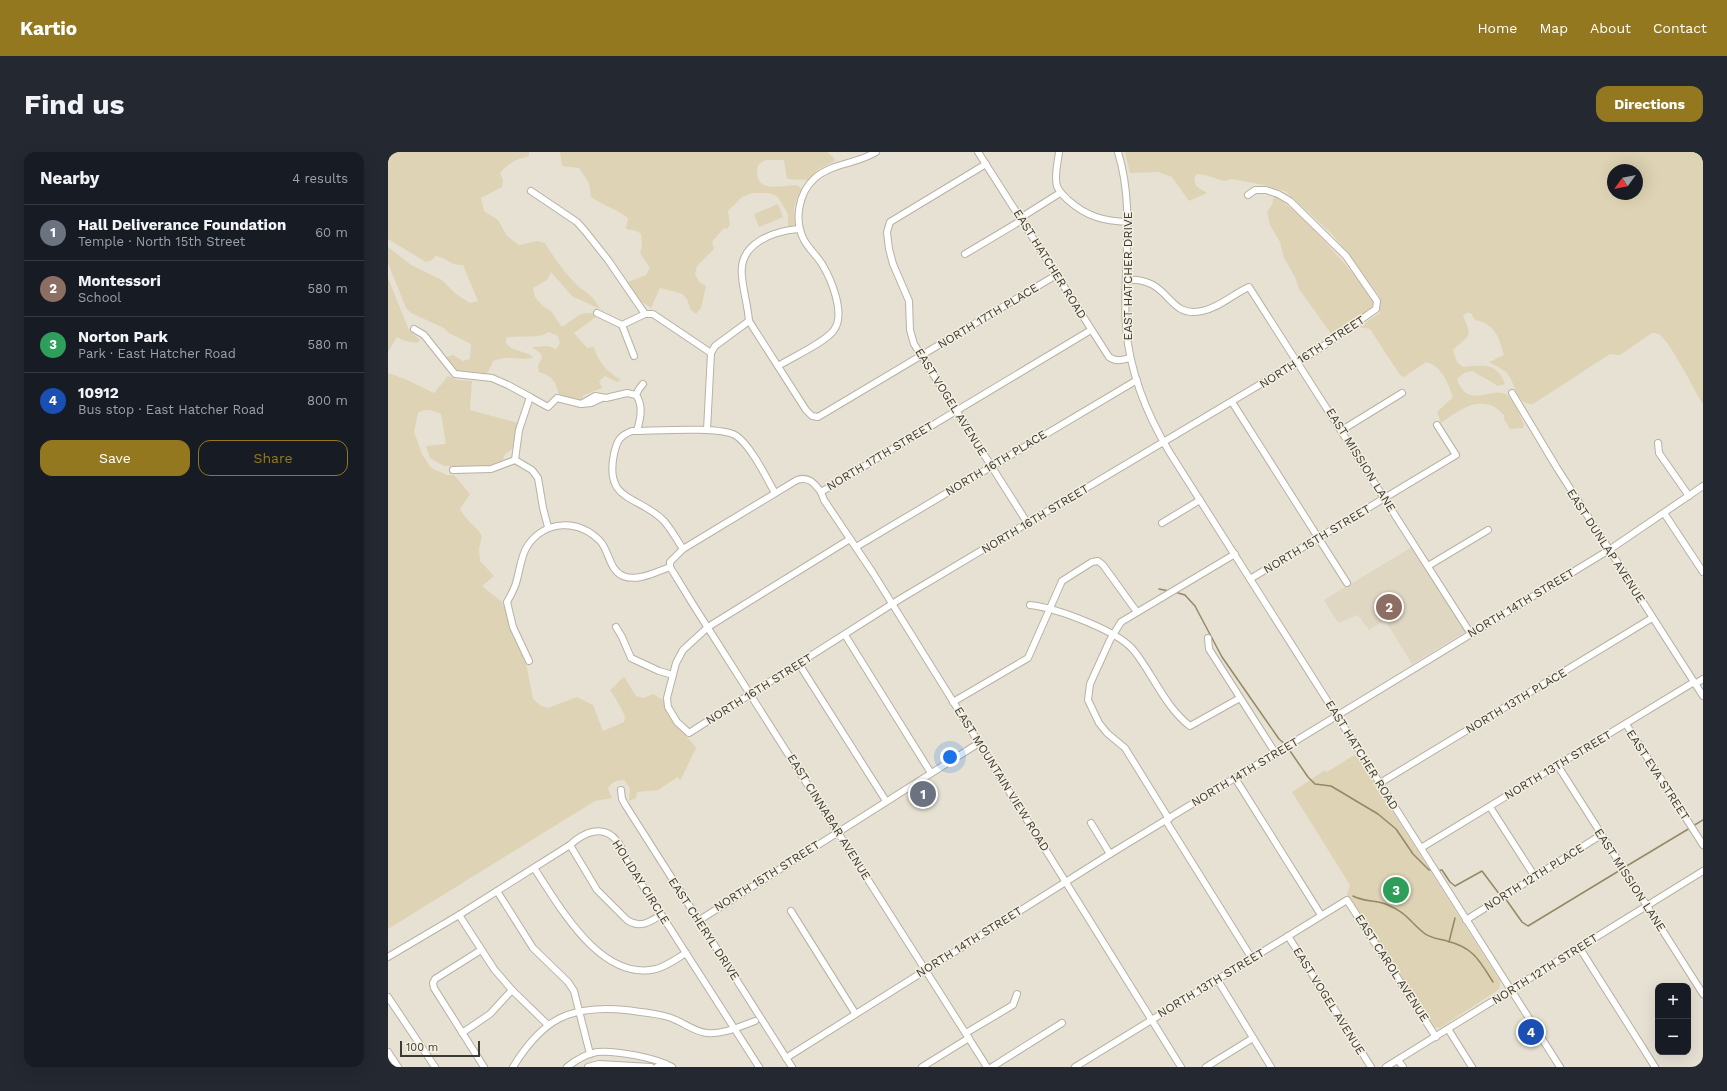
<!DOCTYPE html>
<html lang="en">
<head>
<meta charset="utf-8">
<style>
  :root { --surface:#171b24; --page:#242831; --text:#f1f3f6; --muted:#9ea1a6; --line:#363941; --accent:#94781f }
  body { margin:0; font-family:"Work Sans",sans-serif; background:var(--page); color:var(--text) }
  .controls { position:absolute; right:12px; bottom:12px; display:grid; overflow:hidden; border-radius:8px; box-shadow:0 4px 16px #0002 }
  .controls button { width:36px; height:36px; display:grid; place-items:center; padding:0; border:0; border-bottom:1px solid var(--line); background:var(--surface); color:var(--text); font:20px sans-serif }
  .compass { position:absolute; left:1219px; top:12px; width:36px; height:36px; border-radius:50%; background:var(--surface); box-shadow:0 4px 16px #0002; rotate:237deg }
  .scale { position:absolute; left:12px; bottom:10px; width:80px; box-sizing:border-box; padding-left:4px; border:2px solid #3b3a34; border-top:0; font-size:11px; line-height:14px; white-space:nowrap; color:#3b3a34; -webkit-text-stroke:3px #f4efe0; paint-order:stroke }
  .you { position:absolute; left:562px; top:605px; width:14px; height:14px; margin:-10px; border:3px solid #fff; border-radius:50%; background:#1a73e8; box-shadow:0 0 0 6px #1a73e833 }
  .badge { display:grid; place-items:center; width:26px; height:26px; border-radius:50%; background:var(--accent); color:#fff; font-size:13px; font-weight:700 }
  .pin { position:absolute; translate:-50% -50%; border:2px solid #fff; box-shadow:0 1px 4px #0006 }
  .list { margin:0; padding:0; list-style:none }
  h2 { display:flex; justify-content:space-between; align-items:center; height:52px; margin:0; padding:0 16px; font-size:17px }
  h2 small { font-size:13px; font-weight:400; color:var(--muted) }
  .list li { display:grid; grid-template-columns:26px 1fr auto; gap:12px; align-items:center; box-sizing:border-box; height:56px; padding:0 16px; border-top:1px solid var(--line) }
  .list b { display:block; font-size:15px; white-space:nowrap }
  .list p { margin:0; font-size:13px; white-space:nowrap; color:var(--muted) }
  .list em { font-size:13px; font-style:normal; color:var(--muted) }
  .actions { display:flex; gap:8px; padding:12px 16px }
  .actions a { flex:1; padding:9px 0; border:1px solid var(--accent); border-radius:12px; text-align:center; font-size:14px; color:var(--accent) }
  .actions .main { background:var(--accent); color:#fff }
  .map { position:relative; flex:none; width:1315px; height:915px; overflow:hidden; border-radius:12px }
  header { display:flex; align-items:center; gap:24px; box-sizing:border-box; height:56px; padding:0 20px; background:var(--accent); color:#fff }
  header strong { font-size:19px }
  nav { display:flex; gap:22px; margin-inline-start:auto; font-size:14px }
  .intro { display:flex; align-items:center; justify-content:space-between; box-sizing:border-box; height:96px; padding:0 24px }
  h1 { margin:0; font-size:28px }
  .button { padding:10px 18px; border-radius:12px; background:var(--accent); color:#fff; font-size:14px; font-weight:700 }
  main { display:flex; gap:24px; padding:0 24px }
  aside { flex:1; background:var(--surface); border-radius:12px; box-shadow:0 4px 16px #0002 }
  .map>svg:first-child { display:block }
</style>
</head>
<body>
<header>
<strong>Kartio</strong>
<nav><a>Home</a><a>Map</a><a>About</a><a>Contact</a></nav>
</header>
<div class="intro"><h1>Find us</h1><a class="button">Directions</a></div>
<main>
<aside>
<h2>Nearby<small>4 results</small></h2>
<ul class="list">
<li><span class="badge" style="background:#6b7280">1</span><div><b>Hall Deliverance Foundation</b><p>Temple · North 15th Street</p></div><em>60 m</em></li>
<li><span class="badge" style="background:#8d6e63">2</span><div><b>Montessori</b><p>School</p></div><em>580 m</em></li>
<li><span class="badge" style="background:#2e9e5b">3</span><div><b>Norton Park</b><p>Park · East Hatcher Road</p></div><em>580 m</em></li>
<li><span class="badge" style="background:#1a4fb4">4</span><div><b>10912</b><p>Bus stop · East Hatcher Road</p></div><em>800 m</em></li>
</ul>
<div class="actions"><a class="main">Save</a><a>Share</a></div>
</aside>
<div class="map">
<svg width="1315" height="915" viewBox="0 0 1315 915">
  <rect width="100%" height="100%" fill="#e6e1d3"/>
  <!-- built -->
  <polygon fill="#dfd7c2" points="1024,395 1078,480 1024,512 997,468 981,478 970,463 950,471 936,448"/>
  <!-- green -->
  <g fill="#ded3b4" fill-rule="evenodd">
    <path d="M 0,0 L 141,0 L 141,4 C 129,7 120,11 112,21 L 115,28 L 114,35 L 93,46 L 96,59 L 110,68 L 119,84 L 131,93 L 149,89 L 157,91 C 166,106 176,120 188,132 C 199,143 204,141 212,157 L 184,144 L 163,120 L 159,128 L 145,136 L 147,145 L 156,155 L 163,159 L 173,174 L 176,174 C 187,166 196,156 209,164 L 186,181 L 199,196 L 206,195 C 210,210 219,220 233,228 L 229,230 L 217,224 L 211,229 L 214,236 L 196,243 L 192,249 L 171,244 C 168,229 165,225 151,220 L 150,214 L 154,205 L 152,201 L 144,195 L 160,194 L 168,197 L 172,191 L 170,184 L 161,180 C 147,188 133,182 118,186 L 118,191 L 123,196 L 143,203 L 145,206 C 130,209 122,202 105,209 L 100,220 L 96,223 L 71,223 L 56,206 L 65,203 L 75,209 L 82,207 L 83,192 L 61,181 L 56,176 L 23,161 L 18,156 L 0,111 L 0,95 L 23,113 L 54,128 L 68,142 L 82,151 L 90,149 L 75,113 C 61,114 57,104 47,104 L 44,108 L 38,110 L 0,87 Z"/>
    <path d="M 172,0 L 439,0 L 446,6 L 447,9 L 431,17 L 420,28 L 399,27 L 396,8 L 377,8 L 370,13 C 364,42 391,34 409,33 L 413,36 L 406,55 L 407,73 L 403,75 L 400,74 L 400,62 L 389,44 L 380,41 L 364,41 L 354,45 L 340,59 L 342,72 L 339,77 L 336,76 L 324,90 L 326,97 L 309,114 L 307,122 L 311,130 L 318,134 L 313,156 L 308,162 L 302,157 C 299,138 289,141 272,136 L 263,156 L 250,147 L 240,130 L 258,123 L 262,116 L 252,101 L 254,94 L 253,82 L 249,79 L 238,77 L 240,66 C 229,57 215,54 203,45 L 201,31 L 191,16 L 174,14 Z"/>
    <path d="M 737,0 L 1315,0 L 1315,252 C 1308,242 1281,186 1270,182 C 1268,181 1266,181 1264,181 L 1232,203 L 1222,202 L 1145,252 C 1127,253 1128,230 1118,220 C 1113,216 1107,213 1101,210 L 1116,203 C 1111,185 1107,172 1087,168 L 1083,161 L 1078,161 L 1075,164 C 1086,187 1080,183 1065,198 L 1069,210 L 1075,215 C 1094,213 1109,210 1117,232 L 1109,234 C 1101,227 1093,225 1085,219 L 1076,221 L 1069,227 C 1080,261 1108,230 1121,245 C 1128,252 1132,264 1136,272 L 1135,276 L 1122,277 L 1116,267 L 1116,263 C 1096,240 1073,256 1053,271 L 1049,260 L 1065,245 C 1060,231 1054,214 1038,210 L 1016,225 L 1012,223 L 982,177 L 971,175 L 992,161 L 992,145 L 969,113 L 944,82 L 897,39 L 871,32 L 844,27 L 836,29 L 817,23 L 809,22 L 806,26 L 808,34 L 819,41 L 801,49 L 784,25 L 770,20 L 742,21 ZM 1225,18 L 1249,18 L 1249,42 L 1225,42 Z"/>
    <path d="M 886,44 C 907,57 921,73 938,91 C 956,111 975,130 987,154 L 944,183 L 911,137 L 907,125 L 896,106 L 892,90 L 882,73 L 879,60 L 884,53 Z"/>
    <polygon points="390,52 395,65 371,75 366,62"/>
    <polygon points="0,126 21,178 32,188 30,191 17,189 9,185 0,200"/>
    <path d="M 0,221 L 17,227 L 46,241 L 60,224 L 70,228 L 84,229 L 82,258 L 130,271 L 125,296 L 117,302 L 115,308 L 103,314 L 56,314 L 42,306 L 38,294 L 58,292 L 53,262 C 45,258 37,256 30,261 L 26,280 L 34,302 L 43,316 L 59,323 L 66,323 L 82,342 L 72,357 C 79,370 86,372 94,384 L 91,396 L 92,409 L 106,424 L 94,434 L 114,450 L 137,505 L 145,547 L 153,554 L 160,556 L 189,545 L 205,553 L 215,579 L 236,570 L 237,564 L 228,547 L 222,538 C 228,534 230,529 236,525 L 248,544 L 256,546 L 265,542 L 277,549 C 278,569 298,580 308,596 L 292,629 L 290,625 L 270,638 L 249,640 L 248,646 L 241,649 L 242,636 L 236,628 C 229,628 223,630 220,637 L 224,646 L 207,649 L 0,777 Z"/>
    <polygon points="968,602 1112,829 1112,835 1110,838 1052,876 1044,875 959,742 962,733 904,640 937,618 939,620"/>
  </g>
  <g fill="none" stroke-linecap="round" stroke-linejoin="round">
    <!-- stream -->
    <g stroke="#958865" stroke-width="1.5">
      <polyline points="771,437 781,439"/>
      <polyline points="787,440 797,443 807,454 834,505 891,587 898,593"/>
      <polyline points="900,596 920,625 927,632 943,634 990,662 1008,677 1025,702 1041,718 1045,718"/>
      <polyline points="1305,674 1315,668"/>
      <polyline points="1237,715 1302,676"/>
      <polyline points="1049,719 1054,718 1062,730 1067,734 1094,719 1112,743"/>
      <path d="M 965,744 C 976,750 988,748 1000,753 C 1019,761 1022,770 1036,781 C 1041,786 1052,787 1059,789 C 1086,796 1091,808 1105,830"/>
      <polyline points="1117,746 1134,770 1140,774 1234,717"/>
      <polyline points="1061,790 1067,766"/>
      <polyline points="1309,915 1315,913"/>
    </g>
    <!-- minor casing -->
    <g stroke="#b7b2a4" stroke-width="8">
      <g id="minor">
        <path d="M 590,0 L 721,205 C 728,210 734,208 742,206"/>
        <path d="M 671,0 C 670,10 666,24 669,34 C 671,40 676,44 680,48 C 699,65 716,69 740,70"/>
        <path d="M 730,0 C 748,59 734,116 738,176 C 742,221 759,263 782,301 L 1172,915"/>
        <polyline points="598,12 502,70 499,80 501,97 505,112 521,149 522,178 526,192 640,372"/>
        <polyline points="143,39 189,70 197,79 220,108 257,162 265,162 323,201"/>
        <polyline points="577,102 629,71 637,63 672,41"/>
        <path d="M 738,128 C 748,127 756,128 765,133 C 783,143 787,165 814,159 C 831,156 845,142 861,135 L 1083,482"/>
        <polyline points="209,161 234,173 246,204"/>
        <polyline points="361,169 418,258 424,264 430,265 670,122"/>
        <path d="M 361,169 C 360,154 355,139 354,124 C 350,91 386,79 411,77"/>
        <polyline points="234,173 257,162"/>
        <polyline points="26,177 36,183 67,222 104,226 120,233 142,245 131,278 127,308 144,318 150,326 155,356 160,375"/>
        <path d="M 390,214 C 403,206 438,190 446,178 C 458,162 443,127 434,112 C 429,104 421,97 416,88 C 406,69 410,41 427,26 C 444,11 469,12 488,0"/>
        <polyline points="1124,241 1169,316 1315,544"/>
        <polyline points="248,243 251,237 255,232"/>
        <path d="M 142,245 L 160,255 L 169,246 L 193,252 L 207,244 L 218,246 L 239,241 L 248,243 C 256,254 252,268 249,279"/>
        <polyline points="844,250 959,431"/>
        <polyline points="194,252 203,251 214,246"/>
        <polyline points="319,278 323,201 327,194 361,169"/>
        <polyline points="954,278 1014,241"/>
        <polyline points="1270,291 1271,301 1301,344"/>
        <polyline points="65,318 103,317 127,308"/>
        <polyline points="433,340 436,348 485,421 793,915"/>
        <polyline points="1276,361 1315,420"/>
        <polyline points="774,371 812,348"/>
        <polyline points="462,387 320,475 295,498 288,511 279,546 280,555 289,570 301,581 512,447 928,199 988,157 989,149 958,104 902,49 890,42 878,38 867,38 860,43"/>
        <polyline points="468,395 749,228"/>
        <path d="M 295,397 C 289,388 283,377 276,369 C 251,343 216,351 226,302 C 229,289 231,284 244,279 C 265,279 331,274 347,283 C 362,292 378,325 387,341"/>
        <polyline points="1040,414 1100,378"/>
        <polyline points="862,427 1068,303 1049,273"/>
        <path d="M 642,453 C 668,456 732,479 747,500 C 765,523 778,556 802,574 L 852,546"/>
        <polyline points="228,475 234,485 243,506 271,519 285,523"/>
        <polyline points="457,483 543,621"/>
        <polyline points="820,486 821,497 888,602"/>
        <path d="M 141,509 L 125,475 L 119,450 C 122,445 125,439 127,434 C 132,421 132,404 140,393 C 158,368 190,367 212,389 C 221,398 221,418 235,424 C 249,430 268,420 282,415"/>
        <polyline points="411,512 498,649"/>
        <polyline points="1307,532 1315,527"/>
        <polyline points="565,550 640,506 674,429 704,410 710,409 715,413 749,460"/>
        <polyline points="1238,572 1315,693"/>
        <polyline points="1170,614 1315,842"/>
        <polyline points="847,626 933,763"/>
        <polyline points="992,631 1264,466"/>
        <polyline points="233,638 234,647 238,654 404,915"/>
        <polyline points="1102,655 1147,725"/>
        <polyline points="781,667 737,596 719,581 711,571 700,548 702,532 722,488 733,470 847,402"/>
        <polyline points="778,669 863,805"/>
        <polyline points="703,671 722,702"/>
        <path d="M 182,693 L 209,738 L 239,768 C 252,777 262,770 273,763"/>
        <polyline points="1033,696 1306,530"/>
        <path d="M 146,716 C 171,753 212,830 268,817 C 279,814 288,807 298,801"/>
        <polyline points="109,739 145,796 180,830 186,839 202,902"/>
        <polyline points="403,759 467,861"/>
        <polyline points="71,763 106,817 124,838 160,873"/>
        <polyline points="1078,768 1213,683"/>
        <polyline points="310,769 591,591"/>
        <polyline points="900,784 983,915"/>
        <polyline points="1191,795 1267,915"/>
        <polyline points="93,798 47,827 45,831 46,836 96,915"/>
        <path d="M 0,805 L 71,763 L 182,693 C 195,681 215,671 229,689 C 234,694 235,700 237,706 L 371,915"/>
        <polyline points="829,827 883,915"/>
        <polyline points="0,845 47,915"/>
        <polyline points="1060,877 1084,915"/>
        <polyline points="74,881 102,862 124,838"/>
        <polyline points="578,881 625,853 629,842"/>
        <polyline points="0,900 10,915"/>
        <polyline points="398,906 722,702 1221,398 1315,334"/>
        <polyline points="1010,908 1015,915"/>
        <path d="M 125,915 C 154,868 181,852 238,858 C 252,860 267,861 280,865 C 294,869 306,880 319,881 C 334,883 353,874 367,869"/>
        <path d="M 179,915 C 188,908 198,902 209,900 C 227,898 269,906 284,915"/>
        <polyline points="200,915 211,912 263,915"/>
        <polyline points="269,915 281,914"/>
        <polyline points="534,915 581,886"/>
        <path d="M 599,915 L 306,454 L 282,415 L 282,410 L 295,397 L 409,328 C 421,324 426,331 433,340 L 703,178"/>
        <polyline points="604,915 674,871"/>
        <polyline points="687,915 959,748 1048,885"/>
        <polyline points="818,915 865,886"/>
        <polyline points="998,915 1315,719"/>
      </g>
    </g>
    <!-- minor -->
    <use href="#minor" stroke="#fff" stroke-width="6"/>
  </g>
  <g text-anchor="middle" stroke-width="3" stroke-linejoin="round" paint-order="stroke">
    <!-- street labels -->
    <g font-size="12" fill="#3b3a34" stroke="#f4efe0">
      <text transform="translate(662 112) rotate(58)" y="4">EAST HATCHER ROAD</text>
      <text transform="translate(740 124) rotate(-90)" y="4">EAST HATCHER DRIVE</text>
      <text transform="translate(600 164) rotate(-31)" y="4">NORTH 17TH PLACE</text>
      <text transform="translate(924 200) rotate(-33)" y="4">NORTH 16TH STREET</text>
      <text transform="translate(563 250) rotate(58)" y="4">EAST VOGEL AVENUE</text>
      <text transform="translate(492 304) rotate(-31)" y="4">NORTH 17TH STREET</text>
      <text transform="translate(973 308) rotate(58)" y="4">EAST MISSION LANE</text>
      <text transform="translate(608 311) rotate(-31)" y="4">NORTH 16TH PLACE</text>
      <text transform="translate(647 367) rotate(-31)" y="4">NORTH 16TH STREET</text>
      <text transform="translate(929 387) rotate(-31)" y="4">NORTH 15TH STREET</text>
      <text transform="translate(1218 394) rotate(57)" y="4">EAST DUNLAP AVENUE</text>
      <text transform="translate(1133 451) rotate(-31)" y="4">NORTH 14TH STREET</text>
      <text transform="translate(371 537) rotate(-32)" y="4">NORTH 16TH STREET</text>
      <text transform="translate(1128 549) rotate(-31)" y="4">NORTH 13TH PLACE</text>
      <text transform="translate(974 603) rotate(58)" y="4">EAST HATCHER ROAD</text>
      <text transform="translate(1170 613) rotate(-31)" y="4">NORTH 13TH STREET</text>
      <text transform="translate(857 620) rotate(-31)" y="4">NORTH 14TH STREET</text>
      <text transform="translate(1270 623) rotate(57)" y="4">EAST EVA STREET</text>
      <text transform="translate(614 627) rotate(58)" y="4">EAST MOUNTAIN VIEW ROAD</text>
      <text transform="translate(441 665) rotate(58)" y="4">EAST CINNABAR AVENUE</text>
      <text transform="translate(379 724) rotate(-32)" y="4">NORTH 15TH STREET</text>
      <text transform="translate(1146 725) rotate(-32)" y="4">NORTH 12TH PLACE</text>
      <text transform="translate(1242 728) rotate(57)" y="4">EAST MISSION LANE</text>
      <text transform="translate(253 730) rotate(58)" y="4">HOLIDAY CIRCLE</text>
      <text transform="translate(316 777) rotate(57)" y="4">EAST CHERYL DRIVE</text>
      <text transform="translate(581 790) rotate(-32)" y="4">NORTH 14TH STREET</text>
      <text transform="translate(1004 816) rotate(57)" y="4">EAST CAROL AVENUE</text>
      <text transform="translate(1157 817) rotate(-32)" y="4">NORTH 12TH STREET</text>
      <text transform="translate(823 831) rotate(-31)" y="4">NORTH 13TH STREET</text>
      <text transform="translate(941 849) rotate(58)" y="4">EAST VOGEL AVENUE</text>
    </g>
  </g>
</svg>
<div class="controls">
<button>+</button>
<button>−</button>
</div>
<svg class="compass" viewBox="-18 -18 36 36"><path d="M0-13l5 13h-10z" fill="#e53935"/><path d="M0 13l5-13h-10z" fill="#9ea1a6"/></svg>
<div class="scale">100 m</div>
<div class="you"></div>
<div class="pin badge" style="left:535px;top:642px;background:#6b7280">1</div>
<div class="pin badge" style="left:1001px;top:455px;background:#8d6e63">2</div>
<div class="pin badge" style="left:1008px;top:738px;background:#2e9e5b">3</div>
<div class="pin badge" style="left:1143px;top:880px;background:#1a4fb4">4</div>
</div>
</main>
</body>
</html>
